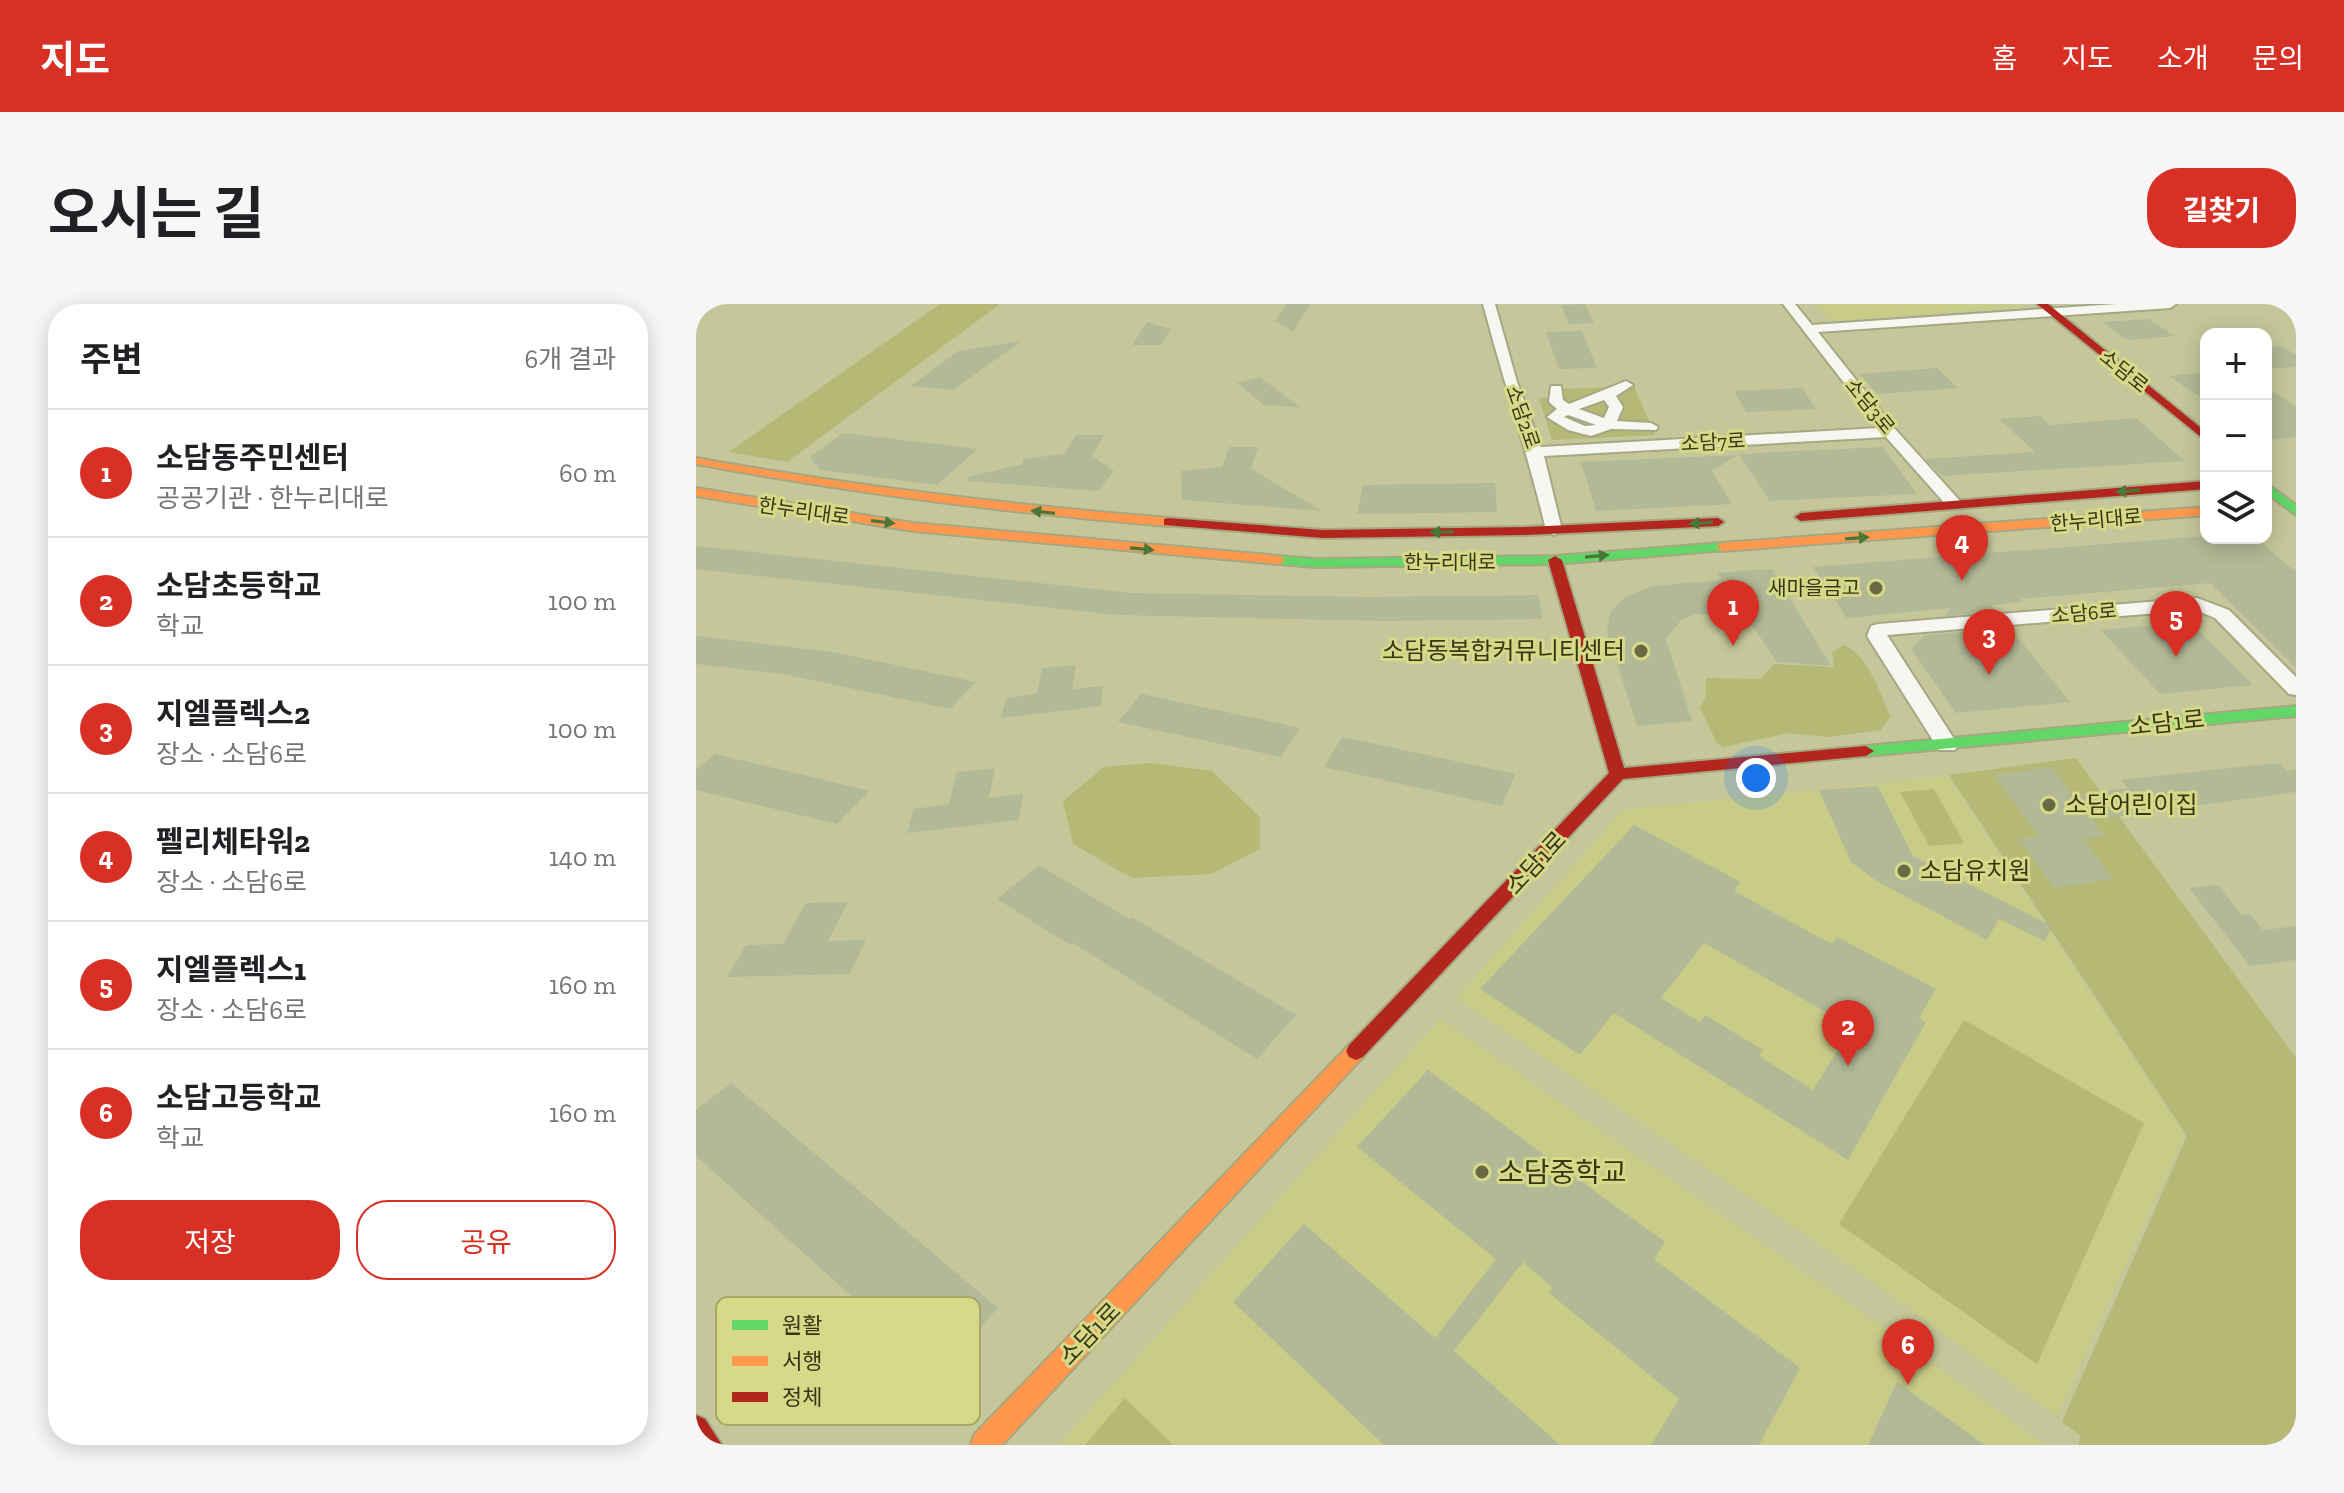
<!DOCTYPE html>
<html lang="ko">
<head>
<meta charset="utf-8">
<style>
  :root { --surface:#fff; --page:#f6f6f6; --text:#202124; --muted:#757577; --line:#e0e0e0; --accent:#d93025 }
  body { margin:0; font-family:"Zilla Slab","Noto Sans KR",serif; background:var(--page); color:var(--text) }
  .controls { position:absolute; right:24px; top:24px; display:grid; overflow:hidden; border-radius:16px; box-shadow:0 4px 20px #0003 }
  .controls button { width:72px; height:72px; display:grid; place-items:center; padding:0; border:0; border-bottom:2px solid var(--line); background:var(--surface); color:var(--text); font:40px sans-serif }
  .you { position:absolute; left:1060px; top:474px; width:28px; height:28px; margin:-20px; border:6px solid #fff; border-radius:50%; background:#1a73e8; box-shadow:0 0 0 12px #1a73e833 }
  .badge { display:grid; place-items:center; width:52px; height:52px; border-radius:50%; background:var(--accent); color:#fff; font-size:26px; font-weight:700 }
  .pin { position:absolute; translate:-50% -66px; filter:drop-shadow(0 2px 4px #0008) }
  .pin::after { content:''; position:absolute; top:42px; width:28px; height:24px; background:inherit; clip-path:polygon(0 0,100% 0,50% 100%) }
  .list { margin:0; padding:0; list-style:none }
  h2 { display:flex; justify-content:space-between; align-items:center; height:104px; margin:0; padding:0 32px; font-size:34px }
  h2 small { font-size:26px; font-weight:400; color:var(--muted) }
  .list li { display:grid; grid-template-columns:52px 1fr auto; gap:24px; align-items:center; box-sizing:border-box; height:128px; padding:0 32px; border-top:2px solid var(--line) }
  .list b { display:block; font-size:30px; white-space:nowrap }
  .list p { margin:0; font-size:26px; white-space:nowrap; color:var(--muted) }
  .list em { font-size:26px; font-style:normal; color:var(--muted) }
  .actions { display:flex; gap:16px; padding:24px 32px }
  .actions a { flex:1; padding:18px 0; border:2px solid var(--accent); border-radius:32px; text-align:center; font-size:28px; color:var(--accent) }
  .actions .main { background:var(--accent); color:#fff }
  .icon { flex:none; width:44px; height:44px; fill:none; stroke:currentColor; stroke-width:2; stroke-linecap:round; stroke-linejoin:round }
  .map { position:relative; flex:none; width:1600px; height:1141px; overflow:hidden; border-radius:32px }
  header { display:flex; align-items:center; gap:48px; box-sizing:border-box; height:112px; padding:0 40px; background:var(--accent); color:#fff }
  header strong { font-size:38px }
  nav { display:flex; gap:44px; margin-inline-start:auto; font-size:28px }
  .intro { display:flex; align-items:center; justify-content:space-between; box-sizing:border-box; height:192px; padding:0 48px }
  h1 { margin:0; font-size:56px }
  .button { padding:20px 36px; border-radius:32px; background:var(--accent); color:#fff; font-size:28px; font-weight:700 }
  main { display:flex; gap:48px; padding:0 48px }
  aside { flex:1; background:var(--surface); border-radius:32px; box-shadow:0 4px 20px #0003 }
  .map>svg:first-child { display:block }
</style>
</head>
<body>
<header>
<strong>지도</strong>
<nav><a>홈</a><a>지도</a><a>소개</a><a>문의</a></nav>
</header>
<div class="intro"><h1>오시는 길</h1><a class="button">길찾기</a></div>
<main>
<aside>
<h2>주변<small>6개 결과</small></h2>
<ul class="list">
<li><span class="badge">1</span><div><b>소담동주민센터</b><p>공공기관 · 한누리대로</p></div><em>60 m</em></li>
<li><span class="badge">2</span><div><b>소담초등학교</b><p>학교</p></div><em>100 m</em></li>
<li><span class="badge">3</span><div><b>지엘플렉스2</b><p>장소 · 소담6로</p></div><em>100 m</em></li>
<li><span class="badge">4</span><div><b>펠리체타워2</b><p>장소 · 소담6로</p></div><em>140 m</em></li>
<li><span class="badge">5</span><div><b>지엘플렉스1</b><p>장소 · 소담6로</p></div><em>160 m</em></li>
<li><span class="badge">6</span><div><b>소담고등학교</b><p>학교</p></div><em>160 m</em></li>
</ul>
<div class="actions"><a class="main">저장</a><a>공유</a></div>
</aside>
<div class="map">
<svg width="1600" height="1141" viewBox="0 0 1600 1141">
  <rect width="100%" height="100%" fill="#c5c79a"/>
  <!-- built -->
  <g fill="#c9cc87">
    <polygon points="1120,0 1325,0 1327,2 1136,17"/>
    <polygon points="1251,472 1488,831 1361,1112 1151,959 761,694 927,506"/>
    <polygon points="744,715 1185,1022 1349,1141 363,1141"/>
  </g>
  <!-- green -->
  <g fill="#b6b875">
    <polygon points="244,0 304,0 91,158 33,148"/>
    <polygon points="938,82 959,131 856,136 843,94 867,93 865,85"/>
    <path d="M 1148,341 C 1172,352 1185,389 1194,413 L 1185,426 L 1132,433 L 1092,429 L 1028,443 L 1021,439 L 1004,404 L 1010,392 L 1010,374 L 1064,375 L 1078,360 L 1138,363 L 1136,348 Z"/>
    <polygon points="1380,454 1600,754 1600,1141 1382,1141 1385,1132 1366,1118 1491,832 1253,471"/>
    <polygon points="455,459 516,467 564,513 564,545 515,570 436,574 377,540 367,497 408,463"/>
    <polygon points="1238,485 1268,539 1233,542 1204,488"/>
    <polygon points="1268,716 1448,819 1341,1060 1143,920"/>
    <polygon points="429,1094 477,1141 389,1141"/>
  </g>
  <!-- building -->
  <g fill="#b1b997" fill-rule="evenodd">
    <polygon points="590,0 614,0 597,28 579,17"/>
    <polygon points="889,0 898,19 873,20 865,1"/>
    <polygon points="1452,15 1479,32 1431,36 1406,18"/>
    <polygon points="451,18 475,25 465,41 436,41"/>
    <polygon points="886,27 901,64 863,65 850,28"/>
    <polygon points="325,37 257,86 215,82 262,47"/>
    <polygon points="1585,42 1600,51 1600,63 1570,65 1570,43"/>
    <polygon points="1241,64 1262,84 1182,90 1163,70"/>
    <polygon points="1510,68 1510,97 1473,72"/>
    <polygon points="564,73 604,103 568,101 541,79"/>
    <polygon points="1570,83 1600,102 1600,133 1570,136"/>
    <polygon points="1106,84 1120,105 1050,108 1038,87"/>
    <polygon points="1344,112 1355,121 1440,114 1489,157 1246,172 1230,155 1339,148 1303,115"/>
    <polygon points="147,129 224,138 282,145 241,181 124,166 114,153"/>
    <polygon points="380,131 408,131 396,152 418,167 402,187 272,177 272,173 327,160 327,155 368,150"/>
    <polygon points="533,143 562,143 555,165 626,207 486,196 485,167 526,163"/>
    <polygon points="1187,143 1221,190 1074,197 1043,150"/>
    <polygon points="1042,151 1016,167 1036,200 900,207 885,158"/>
    <polygon points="799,179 801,208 661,210 667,181"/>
    <polygon points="1510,232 1562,236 1600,268 1600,364 1514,279 1324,295 1327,298 1295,301 1301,307 1249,312 1256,304 1151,314 1117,263"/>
    <polygon points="0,242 435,289 670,293 843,291 846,315 686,317 422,311 0,265"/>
    <polygon points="1076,265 1135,362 1081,358 1056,321 1034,311 999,310 985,316 970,335 996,417 941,422 911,327 914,309 928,294 956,282 1026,276 1020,269"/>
    <polygon points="1489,318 1497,321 1557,381 1464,390 1405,326"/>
    <polygon points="1314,324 1374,398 1260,409 1215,345 1229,331"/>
    <polygon points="0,332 137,348 280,378 254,405 87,370 0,360"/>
    <polygon points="380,361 376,385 407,382 405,402 305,414 310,394 341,390 346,364"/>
    <polygon points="445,390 563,415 604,424 585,453 422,418"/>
    <polygon points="646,433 731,451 819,470 806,502 628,463"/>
    <polygon points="19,450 95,468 174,487 141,520 0,486 0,466"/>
    <polygon points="1572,460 1585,460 1591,467 1600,465 1600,488 1396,516 1409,532 1387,535 1417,575 1358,584 1323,535 1343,532 1298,471 1355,463 1377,491 1432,484 1425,476"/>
    <polygon points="299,464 293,494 327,490 323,516 211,529 218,505 253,500 261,468"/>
    <polygon points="1182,482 1217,552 1356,622 1349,637 1303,615 1291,636 1179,576 1155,558 1123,486"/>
    <path d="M 938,521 L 1045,578 L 1038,587 L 1136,640 L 1141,633 L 1240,685 L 1223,714 L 1230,718 L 1152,856 L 918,709 L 884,751 L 784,685 ZM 1008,639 L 1156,723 L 1117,786 L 1063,752 L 1067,746 L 1009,711 L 1004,718 L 965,694 Z"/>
    <polygon points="343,561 433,615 436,613 600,711 561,755 377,639 374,641 301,595"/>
    <polygon points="1522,581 1546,611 1554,610 1567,626 1600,622 1600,656 1554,662 1493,584"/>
    <polygon points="152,598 132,637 170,636 154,670 31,673 50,641 87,640 110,599"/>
    <polygon points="732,766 969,938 958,955 1104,1064 1063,1141 955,1141 983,1095 853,989 857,984 827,958 758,1047 864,1141 688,1141 537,998 608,920 739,1034 800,955 661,843"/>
    <polygon points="35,779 302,1004 242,1070 0,852 0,806"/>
    <polygon points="1201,1078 1289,1141 1172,1141"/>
  </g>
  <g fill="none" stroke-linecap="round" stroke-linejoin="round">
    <!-- street casing -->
    <g stroke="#a6a783" stroke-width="4">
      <g id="street">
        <path d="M 787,0 L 799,0 L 821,78 L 845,143 L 1183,124 L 1087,0 L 1099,0 L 1116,21 L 1421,0 L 1480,0 L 1474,4 L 1122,28 L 1199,125 L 1264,197 L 1264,203 L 1252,203 L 1190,133 L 848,152 L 866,226 L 858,231 L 850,226 C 832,150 807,76 787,0 Z"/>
        <path d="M 930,77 L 937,81 L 920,92 L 927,103 L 921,117 L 955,119 L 962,123 L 960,126 L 915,125 L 895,132 L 872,126 L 851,113 L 861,105 L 853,98 L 855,82 L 865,82 L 867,96 L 873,100 ZM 908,96 L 913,103 L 908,114 L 883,105 ZM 872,111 L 900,121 L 889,122 L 868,113 Z"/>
        <polygon points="1501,294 1533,306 1600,373 1600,391 1593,390 1519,314 1499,306 1191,331 1262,441 1259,446 1243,446 1171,332 1175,322 1182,320"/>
      </g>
    </g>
    <!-- fast casing -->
    <g stroke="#a6a783" stroke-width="4">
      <g id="fast">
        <polygon points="1570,179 1600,201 1600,211 1570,189"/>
        <polygon points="1026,239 1032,243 1031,246 859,260 620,263 583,260 576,256 583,252 620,255 859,252"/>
        <polygon points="1600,402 1600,412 1170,452 1162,447 1170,442"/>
      </g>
    </g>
    <!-- slow casing -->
    <g stroke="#a6a783" stroke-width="4">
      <g id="slow">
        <path d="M 0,154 C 156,182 314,201 472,214 L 478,218 L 472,222 C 313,209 156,189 0,160 Z"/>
        <polygon points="0,184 217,219 583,252 590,256 583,260 217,227 0,192"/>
        <polygon points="1510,203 1510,211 1026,247 1020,243 1026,239"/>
        <polygon points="660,738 667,741 670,747 667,753 306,1141 275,1141 278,1131 653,741"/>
      </g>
    </g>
    <!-- jam casing -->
    <g stroke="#a6a783" stroke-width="4">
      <g id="jam">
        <polygon points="1341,0 1352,0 1510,128 1510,137"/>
        <polygon points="1510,177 1510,185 1105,217 1099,213 1105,209"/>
        <polygon points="472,214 627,226 830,223 1022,214 1028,218 1022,222 830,231 627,234 468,221 468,215"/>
        <polygon points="859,252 866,256 928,464 1170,442 1178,447 1170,452 927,475 667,753 660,756 653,753 650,747 653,741 913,469 852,256"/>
        <polygon points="0,1111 9,1115 26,1141 0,1141"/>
      </g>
    </g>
    <!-- street -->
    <use href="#street" fill="#f6f7f0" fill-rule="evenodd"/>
    <!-- fast -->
    <use href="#fast" fill="#63d668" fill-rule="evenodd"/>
    <!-- slow -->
    <use href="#slow" fill="#ff974d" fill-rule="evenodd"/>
    <!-- jam -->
    <use href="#jam" fill="#b3261e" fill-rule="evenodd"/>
  </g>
  <!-- one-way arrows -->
  <defs><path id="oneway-solid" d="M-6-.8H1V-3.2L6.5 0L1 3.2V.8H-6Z" transform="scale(2)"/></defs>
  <g fill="#497737">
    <use href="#oneway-solid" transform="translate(1432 187) rotate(176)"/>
    <use href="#oneway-solid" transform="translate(347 208) rotate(-173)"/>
    <use href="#oneway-solid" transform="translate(187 218) rotate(7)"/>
    <use href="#oneway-solid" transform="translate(1005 219) rotate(176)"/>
    <use href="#oneway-solid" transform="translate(746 228) rotate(179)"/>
    <use href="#oneway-solid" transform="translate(1161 234) rotate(-4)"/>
    <use href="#oneway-solid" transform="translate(446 245) rotate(5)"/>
    <use href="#oneway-solid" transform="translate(901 252) rotate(-5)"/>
  </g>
  <!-- markers -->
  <g fill="#696944" stroke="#d6d988" stroke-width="3">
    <circle cx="1180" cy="284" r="8"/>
    <circle cx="945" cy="347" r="8"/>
    <circle cx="1353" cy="501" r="8"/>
    <circle cx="1208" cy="567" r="8"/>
    <circle cx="786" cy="868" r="8"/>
  </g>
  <g text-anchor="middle" stroke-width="6" stroke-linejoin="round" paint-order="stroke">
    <!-- far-street labels -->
    <g font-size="20" fill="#373716" stroke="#d6d988">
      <text transform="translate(1428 67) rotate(39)" y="7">소담로</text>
      <text transform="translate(1174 102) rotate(51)" y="7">소담3로</text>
      <text transform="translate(827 113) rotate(71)" y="7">소담2로</text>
      <text transform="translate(1017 138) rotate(-3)" y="7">소담7로</text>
      <text transform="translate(108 207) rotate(8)" y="7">한누리대로</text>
      <text transform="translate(1400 216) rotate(-5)" y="7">한누리대로</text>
      <text x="754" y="265">한누리대로</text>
      <text transform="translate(1388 309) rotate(-5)" y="7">소담6로</text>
    </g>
    <!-- far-poi labels -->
    <g font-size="20" fill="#373716" stroke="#d6d988" text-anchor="end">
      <text x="1164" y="291">새마을금고</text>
    </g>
    <!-- poi labels -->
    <g font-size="24" fill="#373716" stroke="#d6d988" text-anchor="start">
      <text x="929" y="355" text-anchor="end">소담동복합커뮤니티센터</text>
      <text x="1369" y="509">소담어린이집</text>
      <text x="1224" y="575">소담유치원</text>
    </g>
    <!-- street labels -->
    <g font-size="24" fill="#373716" stroke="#d6d988">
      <text transform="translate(1471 419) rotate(-6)" y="8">소담1로</text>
      <text transform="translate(840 559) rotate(-47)" y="8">소담1로</text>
      <text transform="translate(394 1030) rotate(-46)" y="8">소담1로</text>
    </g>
    <!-- near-poi labels -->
    <g font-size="28" fill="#373716" stroke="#d6d988" text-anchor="start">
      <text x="802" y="878">소담중학교</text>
    </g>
  </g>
  <!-- legend -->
  <rect x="20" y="993" width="264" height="128" rx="12" fill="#d6d988" stroke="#a6a866" stroke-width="2"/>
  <rect x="36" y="1016" width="36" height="10" fill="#63d668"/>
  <rect x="36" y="1052" width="36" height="10" fill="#ff974d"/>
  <rect x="36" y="1088" width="36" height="10" fill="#b3261e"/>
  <g font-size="22" fill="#373716">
    <text x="86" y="1029">원활</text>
    <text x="86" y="1065">서행</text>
    <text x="86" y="1101">정체</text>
  </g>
</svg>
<div class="controls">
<button>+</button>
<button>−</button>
<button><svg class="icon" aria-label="layers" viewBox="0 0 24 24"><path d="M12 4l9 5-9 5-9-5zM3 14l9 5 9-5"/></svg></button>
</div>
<div class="you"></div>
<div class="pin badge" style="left:1037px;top:342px">1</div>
<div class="pin badge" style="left:1152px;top:762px">2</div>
<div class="pin badge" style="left:1293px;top:371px">3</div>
<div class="pin badge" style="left:1266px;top:277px">4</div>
<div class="pin badge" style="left:1480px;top:353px">5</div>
<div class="pin badge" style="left:1212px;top:1081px">6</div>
</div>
</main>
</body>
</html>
